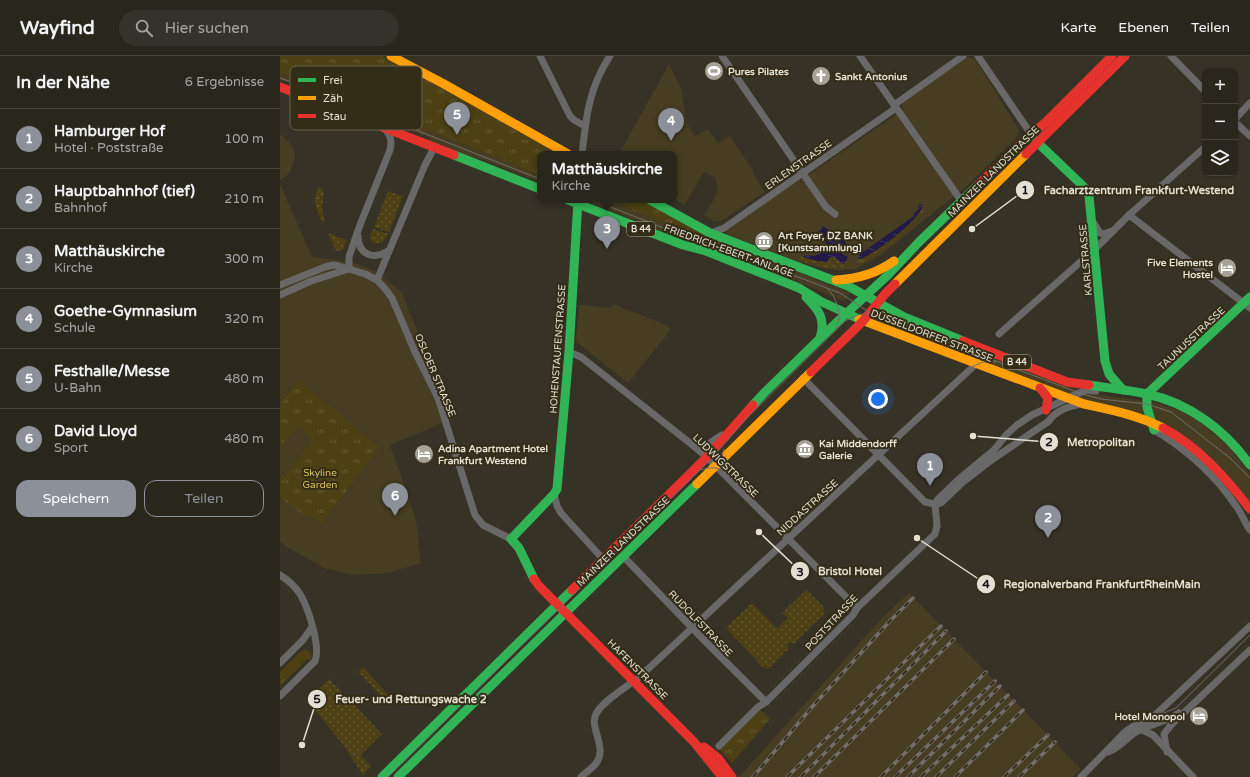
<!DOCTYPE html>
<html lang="de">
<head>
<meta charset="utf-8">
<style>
  :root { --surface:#29261c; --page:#353229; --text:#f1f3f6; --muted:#a5a5a3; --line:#45433b; --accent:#8c9099 }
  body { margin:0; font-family:"Varela Round",sans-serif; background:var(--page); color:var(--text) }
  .controls { position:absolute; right:12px; top:12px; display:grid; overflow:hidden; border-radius:8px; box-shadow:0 1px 3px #0004 }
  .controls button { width:36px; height:36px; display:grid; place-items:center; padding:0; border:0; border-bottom:1px solid var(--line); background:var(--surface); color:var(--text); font:20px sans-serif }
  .you { position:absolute; left:598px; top:343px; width:14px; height:14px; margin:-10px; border:3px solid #fff; border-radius:50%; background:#1a73e8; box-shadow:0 0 0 6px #1a73e833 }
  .badge { display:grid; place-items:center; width:26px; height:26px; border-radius:50%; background:var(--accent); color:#fff; font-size:13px; font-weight:700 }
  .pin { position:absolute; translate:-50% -33px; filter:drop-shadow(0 1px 2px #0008) }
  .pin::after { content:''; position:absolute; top:21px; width:14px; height:12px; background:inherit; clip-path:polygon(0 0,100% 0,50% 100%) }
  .popup { position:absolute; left:257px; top:95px; width:140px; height:52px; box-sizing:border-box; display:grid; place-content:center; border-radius:8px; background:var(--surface); filter:drop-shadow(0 1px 3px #0005); font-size:13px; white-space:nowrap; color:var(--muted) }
  .popup b { font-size:15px; color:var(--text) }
  .popup::after { content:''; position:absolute; left:50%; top:100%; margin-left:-8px; border:8px solid transparent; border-top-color:var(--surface) }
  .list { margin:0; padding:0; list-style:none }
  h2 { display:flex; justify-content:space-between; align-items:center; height:52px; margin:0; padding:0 16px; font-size:17px }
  h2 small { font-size:13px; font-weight:400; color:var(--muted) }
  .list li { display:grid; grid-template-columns:26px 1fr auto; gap:12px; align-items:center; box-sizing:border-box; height:60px; padding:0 16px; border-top:1px solid var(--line) }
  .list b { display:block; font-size:15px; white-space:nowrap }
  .list p { margin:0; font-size:13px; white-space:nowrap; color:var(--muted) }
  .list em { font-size:13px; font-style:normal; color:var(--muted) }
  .actions { display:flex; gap:8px; padding:12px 16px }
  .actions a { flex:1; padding:9px 0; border:1px solid var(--accent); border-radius:12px; text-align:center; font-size:14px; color:var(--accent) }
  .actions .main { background:var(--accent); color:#fff }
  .icon { flex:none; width:22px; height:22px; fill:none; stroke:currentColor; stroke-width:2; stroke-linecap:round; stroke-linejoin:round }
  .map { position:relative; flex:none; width:970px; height:721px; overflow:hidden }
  header { display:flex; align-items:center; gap:24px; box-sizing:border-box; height:56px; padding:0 20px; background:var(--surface); border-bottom:1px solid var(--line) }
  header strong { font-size:19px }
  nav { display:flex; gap:22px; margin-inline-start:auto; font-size:14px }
  .search { width:280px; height:36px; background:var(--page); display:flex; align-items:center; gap:10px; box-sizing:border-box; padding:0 14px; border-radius:22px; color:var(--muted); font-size:15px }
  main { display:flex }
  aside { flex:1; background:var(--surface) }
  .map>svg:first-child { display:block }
</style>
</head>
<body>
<header>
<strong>Wayfind</strong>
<div class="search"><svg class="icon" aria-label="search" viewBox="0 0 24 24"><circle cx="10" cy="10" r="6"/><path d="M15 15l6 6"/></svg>Hier suchen</div>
<nav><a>Karte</a><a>Ebenen</a><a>Teilen</a></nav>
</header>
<main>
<aside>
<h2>In der Nähe<small>6 Ergebnisse</small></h2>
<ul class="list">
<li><span class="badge">1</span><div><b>Hamburger Hof</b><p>Hotel · Poststraße</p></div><em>100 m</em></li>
<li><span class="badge">2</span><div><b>Hauptbahnhof (tief)</b><p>Bahnhof</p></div><em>210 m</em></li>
<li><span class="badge">3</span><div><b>Matthäuskirche</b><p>Kirche</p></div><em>300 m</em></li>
<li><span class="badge">4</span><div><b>Goethe-Gymnasium</b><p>Schule</p></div><em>320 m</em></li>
<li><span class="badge">5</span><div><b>Festhalle/Messe</b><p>U-Bahn</p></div><em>480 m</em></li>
<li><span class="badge">6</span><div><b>David Lloyd</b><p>Sport</p></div><em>480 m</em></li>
</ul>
<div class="actions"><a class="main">Speichern</a><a>Teilen</a></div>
</aside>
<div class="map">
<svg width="970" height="721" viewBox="0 0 970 721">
  <defs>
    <pattern id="grass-dots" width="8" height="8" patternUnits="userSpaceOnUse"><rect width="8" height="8" fill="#4c4014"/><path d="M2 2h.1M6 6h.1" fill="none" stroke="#665b35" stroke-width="1.8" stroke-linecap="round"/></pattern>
    <pattern id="park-tufts" width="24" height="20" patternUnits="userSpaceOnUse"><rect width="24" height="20" fill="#4c4014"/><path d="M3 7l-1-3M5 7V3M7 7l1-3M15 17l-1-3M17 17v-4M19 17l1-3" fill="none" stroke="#665b35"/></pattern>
    <pattern id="water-ripples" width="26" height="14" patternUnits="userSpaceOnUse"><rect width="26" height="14" fill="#211a49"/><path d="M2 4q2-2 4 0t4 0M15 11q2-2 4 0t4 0" fill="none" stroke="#413b62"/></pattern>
  </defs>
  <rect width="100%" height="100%" fill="#373226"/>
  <!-- built -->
  <g fill="#463d22">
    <polygon points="688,1 695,3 739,74 737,81 688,129 602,198 576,213 558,214 543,212 519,206 447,178 445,172 531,117 623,54 621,48 622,47"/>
    <polygon points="389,8 401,33 407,67 415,80 428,73 438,87 450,80 474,116 473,117 485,136 441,165 433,165 424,160 436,139 437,130 435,121 424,116 405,149 394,143 394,98 339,98"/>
    <polygon points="0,17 38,30 39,28 77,43 76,45 260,119 260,126 198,102 182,98 147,85 149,81 77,53 76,55 34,38 35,36 0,24"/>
    <polygon points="0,78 10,87 14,94 15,102 10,116 0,125"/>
    <polygon points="0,128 32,201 72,206 97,216 122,237 170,356 172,363 110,389 129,442 136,464 141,507 109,517 76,519 46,513 7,491 0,485"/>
    <polygon points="304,144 333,144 347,150 346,152 410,177 440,186 571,237 563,245 489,213 448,197 418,189"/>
    <polygon points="333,248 391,271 388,277 348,327 298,287 296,284 299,249 331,252"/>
    <polygon points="602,251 621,263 796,333 809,337 864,345 864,359 817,348 591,263"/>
    <polygon points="871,346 884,349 907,358 922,368 939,381 948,390 970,418 970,446 877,363 871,352"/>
    <polygon points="629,537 801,713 792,721 459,721 558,611 606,558"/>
  </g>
  <!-- grass -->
  <g fill="url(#grass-dots)">
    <polygon points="80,46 146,73 143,79 77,53"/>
    <path d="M 40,131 L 44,137 L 42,153 L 45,165 L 42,166 C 37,154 30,142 40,131 Z"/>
    <polygon points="108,135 123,140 109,176 94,171"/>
    <polygon points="93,173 108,178 103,186 95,188 91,186 90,180"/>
    <polygon points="48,177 66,184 63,194 56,195"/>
    <polygon points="522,199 548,203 552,201 566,207 568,202 570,206 568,210 563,212 550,205 550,207 558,211 557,213 544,212 520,205 519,202"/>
    <path d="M 526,534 L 543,550 L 545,556 L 542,561 L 541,561 L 536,567 L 535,566 L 532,570 L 531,569 L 527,576 L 526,575 L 521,581 L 520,581 L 515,587 L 513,588 L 511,586 L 507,589 L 509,592 L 506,596 L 505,595 L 500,602 L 499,601 L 491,611 L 490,610 L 488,613 L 483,610 L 482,611 C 481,608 468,595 466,594 L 466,593 L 460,587 L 459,587 L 457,583 L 454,582 L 454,581 L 451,577 L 450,578 L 447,571 L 471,548 L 473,548 L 497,572 L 508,562 L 502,557 Z"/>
    <polygon points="83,611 115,646 111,650 78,616"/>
    <polygon points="49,623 102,678 81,699 91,710 83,719 64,690 27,644"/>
  </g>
  <!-- park -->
  <g fill="url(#park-tufts)">
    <polygon points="0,0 103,0 280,98 260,98 260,119 75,45 76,43 39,28 38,30 0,17"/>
    <polygon points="333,144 362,144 441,186 441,187 410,177 346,152 347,150"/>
    <path d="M 643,151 L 645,153 L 642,158 C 624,177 607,195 582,207 L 578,206 L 578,202 L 581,203 C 601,193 632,170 643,151 Z"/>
    <polygon points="19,324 100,391 41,468 33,460 23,459 0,441 0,422 2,423 33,384 18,370 0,391 0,348"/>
    <polygon points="26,593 30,596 32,601 30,604 27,603 0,630 0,616 21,595"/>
    <polygon points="480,654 490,663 452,707 440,694"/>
  </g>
  <!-- water -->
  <g fill="url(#water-ripples)">
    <path d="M 641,148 L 643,151 C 632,170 601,193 581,203 L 578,202 L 580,198 L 634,160 L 633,158 L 639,153 L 638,150 Z"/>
    <path d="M 542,170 L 562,181 L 567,189 C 563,191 561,193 562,198 L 568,201 L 564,208 C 558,206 558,200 550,201 L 547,206 L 538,205 L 523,201 L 524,199 L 534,200 L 547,195 L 548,190 L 538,177 L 539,175 L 542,173 Z"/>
  </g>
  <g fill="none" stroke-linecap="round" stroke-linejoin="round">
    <!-- street -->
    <g stroke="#696869" stroke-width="7">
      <polyline points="260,0 290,60 294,64 305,70"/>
      <polyline points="442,0 546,151 555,158"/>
      <polyline points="580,0 682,146"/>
      <polyline points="698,0 753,81"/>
      <polyline points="891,0 925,35"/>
      <polyline points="614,49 683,0"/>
      <polyline points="955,63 970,47"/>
      <polyline points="955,66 970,80"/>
      <path d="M 302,98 C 306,62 309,31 330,0"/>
      <polyline points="849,159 970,252"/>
      <polyline points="813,166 820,177 823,178 832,175"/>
      <polyline points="431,177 444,172 616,52"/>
      <path d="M 78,181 C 79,199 93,204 108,195"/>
      <path d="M 69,213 L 69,201 L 80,169 L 110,94 C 112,85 111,80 105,73"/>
      <polyline points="97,224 145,109 154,92"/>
      <polyline points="0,229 45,211 53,209 59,210 85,218 97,224 106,234 112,242 135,296 158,342 195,459 203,469 231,483"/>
      <polyline points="0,239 31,225 69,213"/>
      <polyline points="719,278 815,193 849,159 925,91"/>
      <polyline points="289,296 301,301 415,391 430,404 577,552"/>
      <path d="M 523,322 L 645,446 L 655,448 L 661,447 L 683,426 L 713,403 L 769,365 C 775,355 790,350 801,348"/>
      <path d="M 874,374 C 906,393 935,419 956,450 C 962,458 965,467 970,474"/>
      <polyline points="415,391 425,390 442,379"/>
      <polyline points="274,438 277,450 281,457 323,503"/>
      <polyline points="343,500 417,577 486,646"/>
      <path d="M 0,519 C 8,524 15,530 20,538 C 28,551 41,591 35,605 L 0,640"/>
      <polyline points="0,607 23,584 32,571"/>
      <polyline points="860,673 873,679 913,721"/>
      <polyline points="439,690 478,651 486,646 573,559 577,552 655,478 657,470 655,448 658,443 680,422 714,394 727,378 737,369 752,359 799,337 807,334 816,335"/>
      <path d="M 828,696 C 840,692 846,682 856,676 C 870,668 886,666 899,657"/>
      <polyline points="887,696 884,678 891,669 970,594"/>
      <path d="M 301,721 C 306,716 313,712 317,706 C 327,691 309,671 316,658 C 322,646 343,633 354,625 C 359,622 363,617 368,613 L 696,308"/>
      <polyline points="801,721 845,676 854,670 872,662 970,570"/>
    </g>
    <!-- fast -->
    <g stroke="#30b455" stroke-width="9">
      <polyline points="757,86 804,131 809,140 825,305 829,318 843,334"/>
      <polyline points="174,99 260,133"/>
      <polyline points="288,144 403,189 426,195 519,232 542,246 579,263"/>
      <polyline points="370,144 430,177 568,230 624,261 683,285"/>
      <path d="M 526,241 C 539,254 546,263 540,282"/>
      <path d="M 809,329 C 828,332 848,334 867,338 C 909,347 945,374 970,409"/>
      <polyline points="473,349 485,336 557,266 607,220 639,186 698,129"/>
      <polyline points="874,374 867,351 867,338 970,241"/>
      <polyline points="254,523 239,492 231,483 274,438 277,433 289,296 298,144"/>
      <polyline points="102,721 292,534"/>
      <polyline points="118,721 417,428"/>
    </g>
    <!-- slow -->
    <g stroke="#ff9f0a" stroke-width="9">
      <polyline points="111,0 164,28 288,98"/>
      <path d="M 556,224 C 578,223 596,218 614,205"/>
      <polyline points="615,228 746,98"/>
      <path d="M 579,263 L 804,348 C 831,354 858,359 883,372"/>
      <polyline points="417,428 531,316"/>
    </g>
    <!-- jam -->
    <g stroke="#e5322d" stroke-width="9">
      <polyline points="0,31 174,99"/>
      <polyline points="746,98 845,0"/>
      <polyline points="698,129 751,78 766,66 832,0"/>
      <polyline points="683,285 787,326 809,329"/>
      <polyline points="531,316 583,265 605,238 615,228"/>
      <polyline points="760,332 768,342 766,354"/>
      <path d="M 883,372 C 919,391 945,421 970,453"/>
      <polyline points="254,523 259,530 414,686 442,721"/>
      <polyline points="292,534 427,401 473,349"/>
      <polyline points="424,691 438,702 452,721"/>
    </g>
    <!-- tram -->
    <g stroke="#716e6c" stroke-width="1">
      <polyline points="0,22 32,33 260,123"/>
      <polyline points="313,144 386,173 450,195 560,237 592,258"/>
      <path d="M 547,232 C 558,243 562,259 556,272"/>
      <polyline points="444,393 441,404 447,417"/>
      <path d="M 421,414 C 431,410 439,411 447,418 L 495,467 C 506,475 514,474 524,466 L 687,313 L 703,306 L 716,306"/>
      <path d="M 899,654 C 868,685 893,696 914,721"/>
      <polyline points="108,721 430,404 466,363 565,265 573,261 581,258 594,258 799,337 821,343 867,348 891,356 950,402 970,422"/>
      <polyline points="799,721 851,671 896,652 970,579"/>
    </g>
    <!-- rail casing -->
    <g stroke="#716e6c" stroke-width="3.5">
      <g id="rail">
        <polyline points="473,721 532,651 608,567 633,542"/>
        <polyline points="507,721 661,570"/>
        <polyline points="521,721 666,575"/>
        <polyline points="534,721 674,583"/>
        <polyline points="601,721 706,616"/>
        <polyline points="615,721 715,625"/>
        <polyline points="628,721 720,630"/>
        <polyline points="641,721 728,639"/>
        <polyline points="656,721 734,645"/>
        <polyline points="675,721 743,654"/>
        <polyline points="724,721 768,679"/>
        <polyline points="739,721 775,686"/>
      </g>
    </g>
    <!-- rail -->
    <use href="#rail" stroke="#332c16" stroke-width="2" stroke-dasharray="6" stroke-linecap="butt"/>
  </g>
  <!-- icons -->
  <defs>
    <g id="stadium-disc" transform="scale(1)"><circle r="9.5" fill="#a7a296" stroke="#332c16"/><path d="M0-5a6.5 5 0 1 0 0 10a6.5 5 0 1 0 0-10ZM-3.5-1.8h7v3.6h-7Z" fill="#fff"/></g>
    <g id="church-disc" transform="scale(1)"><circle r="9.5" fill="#a7a296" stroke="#332c16"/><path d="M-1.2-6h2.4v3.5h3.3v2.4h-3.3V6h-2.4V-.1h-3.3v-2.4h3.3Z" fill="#fff"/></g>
    <g id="museum-disc" transform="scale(1)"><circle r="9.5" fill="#a7a296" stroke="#332c16"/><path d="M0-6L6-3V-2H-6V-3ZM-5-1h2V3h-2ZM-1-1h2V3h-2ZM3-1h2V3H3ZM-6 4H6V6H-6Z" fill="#fff"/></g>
    <g id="hotel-disc" transform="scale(1)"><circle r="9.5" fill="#a7a296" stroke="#332c16"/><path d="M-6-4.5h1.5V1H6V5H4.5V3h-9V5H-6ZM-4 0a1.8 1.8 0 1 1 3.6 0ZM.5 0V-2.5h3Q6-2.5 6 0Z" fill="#fff"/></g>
  </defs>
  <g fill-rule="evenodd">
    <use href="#stadium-disc" x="434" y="15"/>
    <use href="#church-disc" x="541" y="20"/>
    <use href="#museum-disc" x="484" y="185"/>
    <use href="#hotel-disc" x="947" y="212"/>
    <use href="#museum-disc" x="525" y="393"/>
    <use href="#hotel-disc" x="144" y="398"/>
    <use href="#hotel-disc" x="919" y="660"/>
  </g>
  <g text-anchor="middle" stroke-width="4" stroke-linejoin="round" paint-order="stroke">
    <!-- shield labels -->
    <g fill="#332c16" stroke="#aea99a" stroke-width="1">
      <rect x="347" y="166" width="28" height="14" rx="3"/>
      <rect x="723" y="299" width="28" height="14" rx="3"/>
    </g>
    <g font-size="9" font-weight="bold" fill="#e3dfd2">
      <text x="361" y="176">B 44</text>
      <text x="737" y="309">B 44</text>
    </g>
    <!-- poi labels -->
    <g font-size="10" font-weight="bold" fill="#e3dfd2" stroke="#332c16" text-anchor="start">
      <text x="448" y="19">Pures Pilates</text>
      <text x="555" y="24">Sankt Antonius</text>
      <text x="498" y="183">Art Foyer, DZ BANK<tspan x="498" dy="12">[Kunstsammlung]</tspan></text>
      <text x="933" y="210" text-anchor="end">Five Elements<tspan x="933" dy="12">Hostel</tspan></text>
      <text x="539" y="391">Kai Middendorff<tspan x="539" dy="12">Galerie</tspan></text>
      <text x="158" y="396">Adina Apartment Hotel<tspan x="158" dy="12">Frankfurt Westend</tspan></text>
      <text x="905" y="664" text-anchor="end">Hotel Monopol</text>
    </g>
    <!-- street labels -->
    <g font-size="10" fill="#e3dfd2" stroke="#332c16">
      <text transform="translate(518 108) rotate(-35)" y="4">ERLENSTRASSE</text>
      <text transform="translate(713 115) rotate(-45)" y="4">MAINZER LANDSTRASSE</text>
      <text transform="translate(449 194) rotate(20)" y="4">FRIEDRICH-EBERT-ANLAGE</text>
      <text transform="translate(805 204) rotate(-95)" y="4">KARLSTRASSE</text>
      <text transform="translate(652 279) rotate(21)" y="4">DÜSSELDORFER STRASSE</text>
      <text transform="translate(911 282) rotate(-43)" y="4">TAUNUSSTRASSE</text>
      <text transform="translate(277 293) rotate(-86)" y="4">HOHENSTAUFENSTRASSE</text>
      <text transform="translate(156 319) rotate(67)" y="4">OSLOER STRASSE</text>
      <text transform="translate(446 409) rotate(44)" y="4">LUDWIGSTRASSE</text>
      <text transform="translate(527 451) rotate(-42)" y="4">NIDDASTRASSE</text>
      <text transform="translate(343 485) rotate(-44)" y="4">MAINZER LANDSTRASSE</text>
      <text transform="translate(551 566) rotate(-47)" y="4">POSTSTRASSE</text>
      <text transform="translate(421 567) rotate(46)" y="4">RUDOLFSTRASSE</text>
      <text transform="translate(358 613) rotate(45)" y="4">HAFENSTRASSE</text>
    </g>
    <!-- park labels -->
    <g font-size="10" fill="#dcc05d" stroke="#332c16">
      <text x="40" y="420">Skyline<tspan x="40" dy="12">Garden</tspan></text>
    </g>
  </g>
  <!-- legend -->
  <rect x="10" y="10" width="132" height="64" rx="6" fill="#332c16" stroke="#68624e" stroke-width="1"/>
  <rect x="18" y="22" width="18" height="4" fill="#30b455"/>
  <rect x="18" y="40" width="18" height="4" fill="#ff9f0a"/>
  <rect x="18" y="58" width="18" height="4" fill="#e5322d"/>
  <g font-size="11" fill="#e3dfd2">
    <text x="43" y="28">Frei</text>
    <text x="43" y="46">Zäh</text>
    <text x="43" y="64">Stau</text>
  </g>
  <!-- callouts -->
  <path fill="none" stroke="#e3dfd2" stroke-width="1.5" d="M692 173L745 134M693 380L769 386M479 476L520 515M637 482L706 528M22 689L37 643"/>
  <g fill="#e3dfd2" stroke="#332c16" stroke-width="1.5">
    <circle cx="692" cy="173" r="4"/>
    <circle cx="693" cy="380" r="4"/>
    <circle cx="479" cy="476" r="4"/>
    <circle cx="637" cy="482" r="4"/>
    <circle cx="22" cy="689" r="4"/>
    <circle cx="745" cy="134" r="10"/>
    <circle cx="769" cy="386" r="10"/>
    <circle cx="520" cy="515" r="10"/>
    <circle cx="706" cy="528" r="10"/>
    <circle cx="37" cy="643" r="10"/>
  </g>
  <g font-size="12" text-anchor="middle" font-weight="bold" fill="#111">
    <text x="745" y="138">1</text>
    <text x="769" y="390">2</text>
    <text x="520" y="520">3</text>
    <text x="706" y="532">4</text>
    <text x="37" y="647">5</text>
  </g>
  <g font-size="11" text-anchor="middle" font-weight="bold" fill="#e3dfd2" stroke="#332c16" stroke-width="4" stroke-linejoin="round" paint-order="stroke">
    <text x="859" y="138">Facharztzentrum Frankfurt-Westend</text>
    <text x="821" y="390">Metropolitan</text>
    <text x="570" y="519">Bristol Hotel</text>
    <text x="822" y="532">Regionalverband FrankfurtRheinMain</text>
    <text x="131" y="647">Feuer- und Rettungswache 2</text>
  </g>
</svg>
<div class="controls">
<button>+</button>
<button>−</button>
<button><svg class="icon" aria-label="layers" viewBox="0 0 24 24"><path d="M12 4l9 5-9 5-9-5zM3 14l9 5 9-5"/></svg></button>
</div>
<div class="you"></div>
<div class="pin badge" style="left:650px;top:430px">1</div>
<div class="pin badge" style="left:768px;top:482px">2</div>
<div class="pin badge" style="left:327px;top:193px">3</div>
<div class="popup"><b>Matthäuskirche</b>Kirche</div>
<div class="pin badge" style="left:391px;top:85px">4</div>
<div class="pin badge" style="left:177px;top:79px">5</div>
<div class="pin badge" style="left:115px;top:460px">6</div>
</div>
</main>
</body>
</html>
